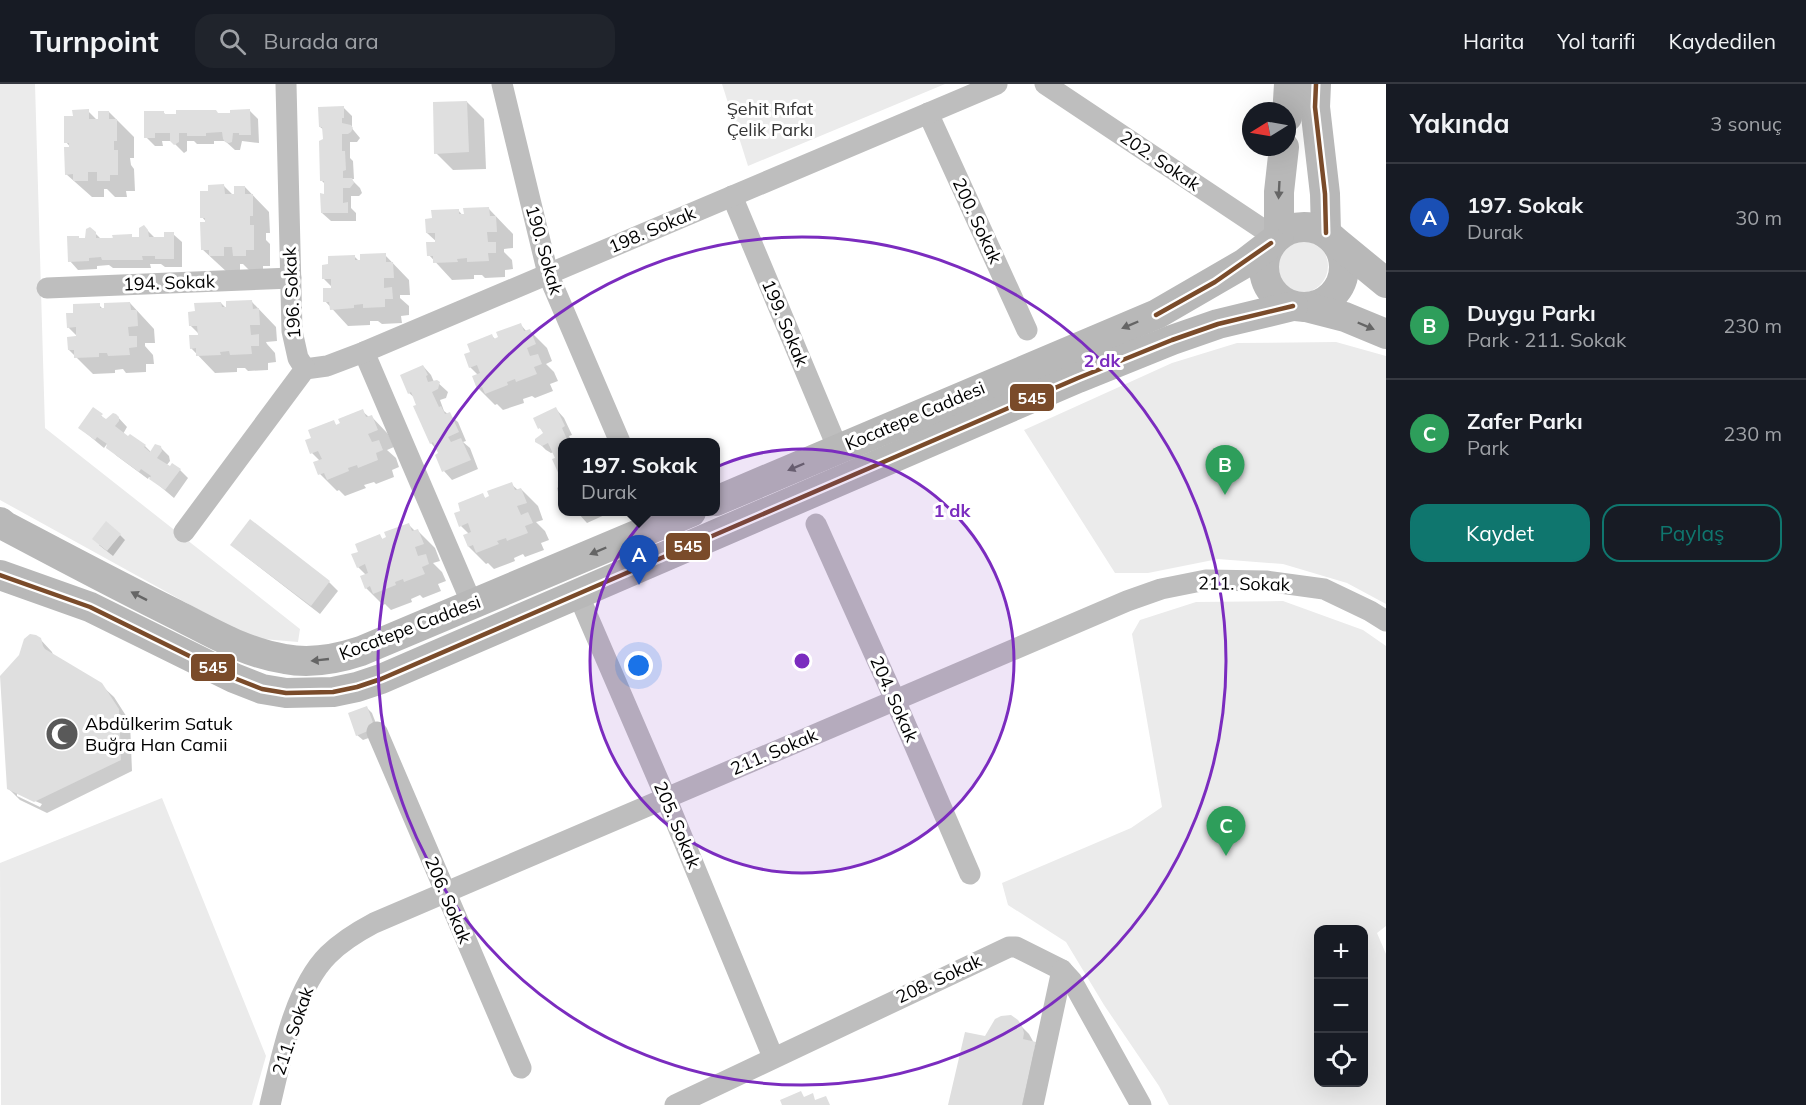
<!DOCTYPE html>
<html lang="tr">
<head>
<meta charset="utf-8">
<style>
  :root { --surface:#171b24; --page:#20242c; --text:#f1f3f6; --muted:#9ea1a6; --line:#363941; --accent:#0f766e }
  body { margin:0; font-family:Mulish,sans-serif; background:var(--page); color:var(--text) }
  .controls { position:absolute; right:18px; bottom:18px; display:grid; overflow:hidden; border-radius:12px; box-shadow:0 6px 24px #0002 }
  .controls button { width:54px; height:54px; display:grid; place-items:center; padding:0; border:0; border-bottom:2px solid var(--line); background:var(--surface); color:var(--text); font:30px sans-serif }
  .compass { position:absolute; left:1242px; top:18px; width:54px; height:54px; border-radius:50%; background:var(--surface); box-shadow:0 6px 24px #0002; rotate:259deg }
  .you { position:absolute; left:639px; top:582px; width:21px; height:21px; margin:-15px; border:4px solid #fff; border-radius:50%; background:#1a73e8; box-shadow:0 0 0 9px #1a73e833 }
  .badge { display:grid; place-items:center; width:39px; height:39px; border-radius:50%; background:var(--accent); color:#fff; font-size:20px; font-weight:700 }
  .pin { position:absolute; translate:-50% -50px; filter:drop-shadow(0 2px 3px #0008) }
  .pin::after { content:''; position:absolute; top:32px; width:21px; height:18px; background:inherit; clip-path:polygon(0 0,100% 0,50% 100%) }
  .popup { position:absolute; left:558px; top:354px; width:162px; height:78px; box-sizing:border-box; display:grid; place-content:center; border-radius:12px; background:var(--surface); filter:drop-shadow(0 2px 4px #0005); font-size:20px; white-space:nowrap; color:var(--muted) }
  .popup b { font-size:22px; color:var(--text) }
  .popup::after { content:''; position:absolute; left:50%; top:100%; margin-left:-12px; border:12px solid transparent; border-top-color:var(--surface) }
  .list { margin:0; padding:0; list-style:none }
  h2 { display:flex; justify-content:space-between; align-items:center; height:78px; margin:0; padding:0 24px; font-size:26px }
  h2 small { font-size:20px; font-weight:400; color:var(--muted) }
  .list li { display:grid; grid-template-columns:39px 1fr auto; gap:18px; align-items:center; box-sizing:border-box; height:108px; padding:0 24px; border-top:2px solid var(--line) }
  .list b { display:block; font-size:22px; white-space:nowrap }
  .list p { margin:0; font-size:20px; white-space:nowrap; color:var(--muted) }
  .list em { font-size:20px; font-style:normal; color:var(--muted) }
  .actions { display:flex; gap:12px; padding:18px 24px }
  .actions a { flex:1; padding:14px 0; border:2px solid var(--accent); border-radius:18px; text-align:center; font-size:21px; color:var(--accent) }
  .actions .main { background:var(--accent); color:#fff }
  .icon { flex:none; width:33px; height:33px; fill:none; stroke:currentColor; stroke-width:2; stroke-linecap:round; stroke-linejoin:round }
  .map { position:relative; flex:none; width:1386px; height:1021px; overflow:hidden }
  header { display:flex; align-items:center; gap:36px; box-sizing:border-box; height:84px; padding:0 30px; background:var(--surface); border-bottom:2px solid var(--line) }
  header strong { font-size:28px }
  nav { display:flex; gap:33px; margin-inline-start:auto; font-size:21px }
  .search { width:420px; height:54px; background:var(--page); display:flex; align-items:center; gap:15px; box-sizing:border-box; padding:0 21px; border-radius:18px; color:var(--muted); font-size:22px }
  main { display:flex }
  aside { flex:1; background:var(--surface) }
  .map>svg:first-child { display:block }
</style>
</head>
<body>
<header>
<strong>Turnpoint</strong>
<div class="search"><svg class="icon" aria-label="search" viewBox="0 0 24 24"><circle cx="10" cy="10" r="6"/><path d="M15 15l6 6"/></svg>Burada ara</div>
<nav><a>Harita</a><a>Yol tarifi</a><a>Kaydedilen</a></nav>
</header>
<main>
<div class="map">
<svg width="1386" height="1021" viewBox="0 0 1386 1021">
  <rect width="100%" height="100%" fill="#fff"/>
  <!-- green -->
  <g fill="#ebebeb" fill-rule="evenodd">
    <polygon points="0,0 35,0 45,344 300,545 298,558 250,554 0,416"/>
    <polygon points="722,0 945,0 748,82"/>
    <circle cx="1301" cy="182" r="27"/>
    <polygon points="1336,258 1386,272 1386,520 1347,499 1283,480 1218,475 1148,489 1115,489 1024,346 1172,279 1237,259"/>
    <path d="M 1283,517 L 1363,546 L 1386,562 L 1386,842 L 1377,849 L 1386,870 L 1386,1021 L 1169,1021 L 1159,1002 L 1104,921 L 1066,858 L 1008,821 L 1002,799 L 1131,744 L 1162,723 L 1132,550 L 1140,536 L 1196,518 ZM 1318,846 L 1364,846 L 1364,998 L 1318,998 Z"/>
    <polygon points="162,714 266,972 252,1021 1,1021 0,779"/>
  </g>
  <!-- shadow -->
  <g fill="#0003" fill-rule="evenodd">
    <polygon points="467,18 484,35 486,85 453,86 436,69"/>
    <polygon points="343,23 352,32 352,42 350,42 360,54 357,58 350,58 350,74 353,77 354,95 351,95 360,104 362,109 359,112 351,112 351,124 356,129 356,137 331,137 322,129 326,101 322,97 324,56 324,46 320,43"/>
    <polygon points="88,27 100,39 109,28 134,53 134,74 130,74 131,81 134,85 135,107 126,107 127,113 115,113 107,105 104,105 104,113 92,113 66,90 72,65 66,58 74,34"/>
    <polygon points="250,27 258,35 259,59 242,57 240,66 235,66 225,57 214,57 214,60 197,60 194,57 187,57 187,67 184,69 172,57 162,57 163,62 155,62 146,53 163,28 167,32 219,31"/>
    <polygon points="224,102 236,114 245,103 269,128 270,149 266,149 266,156 270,160 270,182 263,182 263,188 251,188 243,180 240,180 240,188 228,189 202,165 208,140 202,133 210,109"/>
    <polygon points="489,125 513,150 513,164 504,165 504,168 512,176 513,185 505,186 505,193 485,194 482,191 474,191 474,195 452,196 429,171 438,159 427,149 458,126 465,134"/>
    <polygon points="144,143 155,154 165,154 173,150 182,158 182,183 165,183 161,180 150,180 151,184 113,184 109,181 97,182 97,185 78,186 70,177 80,156 86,155 95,149 101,155 131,152 134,155 140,154"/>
    <polygon points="385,171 409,196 410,211 400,211 400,214 409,222 409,231 401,232 402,239 382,240 378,237 370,237 370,241 348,242 325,217 334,205 324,195 354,172 359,177"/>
    <polygon points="252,218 276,243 277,257 266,258 267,260 275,269 276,278 268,279 268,286 248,287 245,284 237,284 237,288 215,289 191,264 201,252 190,241 221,219 228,226"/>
    <polygon points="130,219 154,245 155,259 145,259 145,262 153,271 154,280 146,280 146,288 126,289 123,285 115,286 115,289 93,290 69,266 79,254 68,243 99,221 106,228"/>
    <polygon points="521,241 527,248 530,247 547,264 552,277 546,280 554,288 558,297 550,300 553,307 535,314 532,312 523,315 524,319 503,326 497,320 495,321 478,304 478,291 470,283 472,269 492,252 496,256"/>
    <polygon points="423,282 431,291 434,298 436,297 448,308 446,314 440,316 444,327 458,338 466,357 463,358 470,364 478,385 452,396 444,387 437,371 440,370 431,359 418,321 416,315 409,309"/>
    <polygon points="94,325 107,337 116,331 127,343 123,350 145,362 151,368 160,363 169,372 170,377 166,382 180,386 188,394 174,414 149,393 148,395 117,372 108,363 110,356 104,364 80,344"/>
    <polygon points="556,325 564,334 572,351 569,352 572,358 562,358 562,393 554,376 557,375 554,368 551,369 546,366 537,357 545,349 540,344"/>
    <polygon points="362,327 369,333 371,332 388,350 394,363 387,366 396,374 399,383 392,386 394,393 376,400 374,398 364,401 366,404 345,412 339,406 337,407 320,390 320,377 312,369 333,338 337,342"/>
    <polygon points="511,400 518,406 521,405 538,422 543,436 536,438 545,447 549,456 541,459 544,466 525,473 523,470 514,474 515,477 494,485 488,479 486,480 469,463 469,450 461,442 482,411 486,415"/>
    <polygon points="577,428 608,428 609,429 587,439"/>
    <polygon points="409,441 415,447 418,447 435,464 440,477 433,479 442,488 446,497 438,500 441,507 423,514 420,511 411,515 412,518 391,526 385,520 383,521 366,504 366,491 358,483 359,468 380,452 383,456"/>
    <polygon points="120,451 125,456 113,472 99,461"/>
    <polygon points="241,469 329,498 338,507 320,530"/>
    <path d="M 40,555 L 52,568 L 53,571 L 101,601 L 114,613 L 130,638 L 132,687 L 47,729 L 20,716 L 8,704 ZM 17,709 L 42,720 L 40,723 L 17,712 Z"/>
    <polygon points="366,623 372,629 380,650 363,656 357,651"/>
    <polygon points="1017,938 1029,950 1034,959 1036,1021 949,1021 985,954"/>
  </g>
  <!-- building -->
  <g fill="#dfdfdf">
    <polygon points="467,17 469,68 434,70 433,18"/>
    <polygon points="344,22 344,34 342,34 342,39 351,41 353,44 351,48 348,50 342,50 342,67 345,67 346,86 343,87 343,94 352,94 354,99 350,104 343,104 343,119 348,118 348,129 321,129 320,109 324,110 324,97 320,97 319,57 323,55 322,43 319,43 318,23"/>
    <polygon points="89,25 89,35 98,35 98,27 109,27 109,35 117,35 117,57 114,57 114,66 118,66 118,91 110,91 110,97 97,97 97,88 88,88 88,97 73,97 73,90 65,91 64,63 69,63 69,59 64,59 64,32 73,32 72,26"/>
    <polygon points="250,25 251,51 239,51 239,49 233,49 232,58 229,59 225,58 223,55 222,48 206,49 206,52 187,52 187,49 179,49 179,58 174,61 170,57 170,49 155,49 155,54 144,54 144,27 164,27 164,30 176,30 176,26 216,26 218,29 230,29 230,26"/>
    <polygon points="224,100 225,110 234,110 234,102 245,102 245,110 253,110 253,132 250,132 250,141 254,141 254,166 246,166 246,172 233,172 232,163 224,163 224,172 209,172 209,166 201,166 200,138 205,138 205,134 200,134 200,107 208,107 208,101"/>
    <polygon points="489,123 490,132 496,132 497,148 487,148 488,158 496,158 496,169 488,169 489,177 467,178 467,174 457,175 458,178 433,179 433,172 427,172 426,158 435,158 435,149 426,149 425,135 432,134 431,126 459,125 459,130 464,130 463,124"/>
    <polygon points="144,141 148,146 149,153 164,153 164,148 174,148 174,175 155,175 155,172 142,172 143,176 102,176 101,173 89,174 89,177 68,178 67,152 79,152 79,154 85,154 86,145 90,143 96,148 96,154 113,154 112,151 132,150 132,153 139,153 139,144"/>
    <polygon points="386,169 386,178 393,178 394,194 384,194 384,204 392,203 393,215 385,215 385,223 363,224 363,220 354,221 354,224 330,226 329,218 323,218 323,204 331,204 331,195 322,195 322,181 328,180 328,172 355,171 355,176 360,176 360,170"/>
    <polygon points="252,216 253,225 259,224 260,241 250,241 251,251 259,250 259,262 251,262 252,270 230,271 229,267 220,268 221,271 196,272 196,264 190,265 189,251 198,251 197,242 189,242 188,228 195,227 194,219 221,218 222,223 226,223 226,217"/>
    <polygon points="130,218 131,226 137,226 138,242 128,243 129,252 137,252 137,263 129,264 130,271 108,272 107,269 99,269 99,273 74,274 74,266 68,266 67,253 76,252 76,243 67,244 66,229 73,229 73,220 100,219 100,224 104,224 104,219"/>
    <polygon points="521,239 524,247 530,245 536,260 527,264 530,272 538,270 542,280 534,283 537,290 516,298 515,295 507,298 508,301 485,310 482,303 477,305 472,292 480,289 477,281 469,284 464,270 470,268 467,260 492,250 494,255 498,253 496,248"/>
    <polygon points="423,281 428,291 426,292 428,298 437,296 440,298 438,305 432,308 439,323 441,322 445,330 450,328 459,348 448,353 451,358 461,354 471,376 442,388 435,371 438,369 433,358 430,360 413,322 416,321 411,308 408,310 400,291"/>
    <polygon points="93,323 103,330 101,332 106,335 113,329 116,330 119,333 119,337 115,342 128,352 130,350 146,361 144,363 150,368 155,360 161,362 162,367 157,374 170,382 172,379 181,385 165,406 149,395 151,392 141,385 139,388 106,364 107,360 97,353 95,356 78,344"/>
    <polygon points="556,323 565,342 562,344 567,355 570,355 572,358 562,358 562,391 560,393 552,375 555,374 548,359 542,362 535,358 535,355 543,349 540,344 538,345 533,334"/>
    <polygon points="363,325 366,333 372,331 378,346 368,350 372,358 379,356 383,366 376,369 378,376 358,384 357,381 348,384 349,387 327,396 324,389 318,391 313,378 322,375 318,367 310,370 305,356 311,354 308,346 334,336 336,341 340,339 338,335"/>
    <polygon points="512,398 515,406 521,404 527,419 517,422 521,431 528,428 533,439 525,442 528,449 507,457 506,454 497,457 499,460 476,469 473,461 468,463 463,451 471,448 468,439 459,443 454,429 460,427 458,419 483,409 485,414 489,412 487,407"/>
    <polygon points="562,400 562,410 558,408 557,404"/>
    <polygon points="250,435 330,497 311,522 230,461"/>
    <polygon points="106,437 121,450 107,467 92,455"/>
    <polygon points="409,439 412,447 418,445 424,460 415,463 418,472 426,470 429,480 422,483 425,490 404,498 403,495 395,498 396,501 373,510 370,502 365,505 360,492 368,489 365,480 357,484 351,470 358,468 355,460 380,450 382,455 386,453 384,448"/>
    <polygon points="30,550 36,551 41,554 43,562 45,565 102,599 119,625 121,676 34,718 7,705 0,592 19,571 24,555"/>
    <polygon points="367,622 375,644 356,652 348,629"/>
    <polygon points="1011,931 1018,936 1022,942 1024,949 1023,955 1036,958 1022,1021 948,1021 965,948 985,952 995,935 1001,932"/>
    <polygon points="801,1007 804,1013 813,1009 815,1016 826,1012 830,1021 782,1021 780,1016"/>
  </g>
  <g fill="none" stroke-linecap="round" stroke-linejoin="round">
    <!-- street -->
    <g stroke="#bebebe" stroke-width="21">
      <polyline points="502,0 548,190 620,358"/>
      <polyline points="1045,0 1276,154"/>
      <polyline points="928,29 1027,246"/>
      <polyline points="732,112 838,365"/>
      <polyline points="47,204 291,194"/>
      <polyline points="364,268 472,520"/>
      <polyline points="305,285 327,282 364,268 997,0"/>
      <polyline points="816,440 895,616 970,790"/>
      <polyline points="184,448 305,285 298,274 292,247 286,0"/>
      <polyline points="578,510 666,714 773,973"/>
      <polyline points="377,648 521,984"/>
      <path d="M 270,1021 C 281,975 294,905 328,871 C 342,857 357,848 374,839 L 1127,517 L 1161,505 L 1206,496 L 1266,497 L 1324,505 L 1370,527 L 1386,537"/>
      <polyline points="675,1021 1009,863 1016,863 1062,886 1072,897 1141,1021"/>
      <polyline points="1033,1021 1062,886"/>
    </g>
    <!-- secondary -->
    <g stroke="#b8b8b8" stroke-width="30">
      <polyline points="1316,0 1315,23 1325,110 1326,149"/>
      <polyline points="1287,33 1289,0"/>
      <circle cx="1304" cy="183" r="40"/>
      <polyline points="1279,150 1279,108 1284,63"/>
      <polyline points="1335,157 1386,199"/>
      <polyline points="1306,223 1345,233 1386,250"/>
      <polyline points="716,417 1157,230 1245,179 1271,159"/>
      <path d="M 0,438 L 5,442 C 62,472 118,502 175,530 C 211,548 245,569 285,575 C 311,580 337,575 361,567 L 691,428"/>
      <polyline points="0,491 90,523 234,594 262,605 286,609 333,608 357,603 381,595 1078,294 1172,256 1218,240 1293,222"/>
    </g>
    <!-- bus-1 casing -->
    <g stroke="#fff" stroke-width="9">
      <g id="bus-1">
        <polyline points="1316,0 1315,23 1325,110 1326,149"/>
        <polyline points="1156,231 1215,198 1271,159"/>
        <polyline points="0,491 90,523 234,594 262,605 286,609 333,608 357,603 381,595 1078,294 1172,256 1218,240 1293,222"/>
      </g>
    </g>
    <!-- bus-1 -->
    <use href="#bus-1" stroke="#7a4b2a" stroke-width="4.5"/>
  </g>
  <!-- one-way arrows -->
  <defs><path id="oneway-solid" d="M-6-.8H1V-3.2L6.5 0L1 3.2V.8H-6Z" transform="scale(1.5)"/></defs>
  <g fill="#656565">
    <use href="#oneway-solid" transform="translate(1279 106) rotate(93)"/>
    <use href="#oneway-solid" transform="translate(1130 241) rotate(157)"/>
    <use href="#oneway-solid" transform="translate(1366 242) rotate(23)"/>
    <use href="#oneway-solid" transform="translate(796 383) rotate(157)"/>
    <use href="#oneway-solid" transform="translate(598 467) rotate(157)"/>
    <use href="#oneway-solid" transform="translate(139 512) rotate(-153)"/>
    <use href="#oneway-solid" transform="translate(320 576) rotate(174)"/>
  </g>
  <!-- distance rings -->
  <circle cx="802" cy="577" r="212" fill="#7b2cbf" fill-opacity=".12"/>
  <g fill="none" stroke="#7b2cbf" stroke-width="3">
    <circle cx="802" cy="577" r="212"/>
    <circle cx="802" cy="577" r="424"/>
  </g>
  <!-- icons -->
  <defs>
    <g id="mosque-disc" transform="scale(1.725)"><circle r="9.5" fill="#595959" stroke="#fff"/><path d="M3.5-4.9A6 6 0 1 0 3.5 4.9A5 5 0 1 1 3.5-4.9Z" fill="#fff"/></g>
  </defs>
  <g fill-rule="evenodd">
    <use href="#mosque-disc" x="62" y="650"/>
  </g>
  <g text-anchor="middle" stroke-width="6" stroke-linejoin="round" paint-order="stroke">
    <!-- park labels -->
    <g font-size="18" fill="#323232" stroke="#fff">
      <text x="770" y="31">Şehit Rıfat<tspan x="770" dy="21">Çelik Parkı</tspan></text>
    </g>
    <!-- street labels -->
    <g font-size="18" fill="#000" stroke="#fff">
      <text transform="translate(1160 77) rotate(34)" y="6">202. Sokak</text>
      <text transform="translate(977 137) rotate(65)" y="6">200. Sokak</text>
      <text transform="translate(652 146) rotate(-23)" y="6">198. Sokak</text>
      <text transform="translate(544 166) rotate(74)" y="6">190. Sokak</text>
      <text transform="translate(169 199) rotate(-2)" y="6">194. Sokak</text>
      <text transform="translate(292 209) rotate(-93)" y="6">196. Sokak</text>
      <text transform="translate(785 239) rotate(67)" y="6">199. Sokak</text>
      <text transform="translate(915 332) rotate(-23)" y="6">Kocatepe Caddesi</text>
      <text transform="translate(1244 500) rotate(1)" y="6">211. Sokak</text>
      <text transform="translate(410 544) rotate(-21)" y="6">Kocatepe Caddesi</text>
      <text transform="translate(894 615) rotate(66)" y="6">204. Sokak</text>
      <text transform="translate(774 668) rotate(-23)" y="6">211. Sokak</text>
      <text transform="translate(677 741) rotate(67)" y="6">205. Sokak</text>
      <text transform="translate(448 816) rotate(67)" y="6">206. Sokak</text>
      <text transform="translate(939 895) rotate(-25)" y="6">208. Sokak</text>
      <text transform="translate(293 947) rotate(-71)" y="6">211. Sokak</text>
    </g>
    <!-- poi labels -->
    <g font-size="18" fill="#000" stroke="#fff" text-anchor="start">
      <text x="85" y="646">Abdülkerim Satuk<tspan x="85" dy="21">Buğra Han Camii</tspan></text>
    </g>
  </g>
  <circle cx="802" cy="577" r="9" fill="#7b2cbf" stroke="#fff" stroke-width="3"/>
  <g font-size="18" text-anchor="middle" font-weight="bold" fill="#7b2cbf" stroke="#fff" stroke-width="6" stroke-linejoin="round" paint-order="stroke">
    <text x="1102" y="283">2 dk</text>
    <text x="952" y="433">1 dk</text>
  </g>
  <g stroke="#fff" stroke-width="2">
    <rect x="1009" y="299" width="46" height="29" rx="6" fill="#7a4b2a"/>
    <rect x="665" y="448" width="46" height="29" rx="6" fill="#7a4b2a"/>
    <rect x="190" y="569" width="46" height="29" rx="6" fill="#7a4b2a"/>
  </g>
  <g font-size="16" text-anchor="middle" font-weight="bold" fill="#fff">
    <text x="1032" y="320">545</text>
    <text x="688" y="468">545</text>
    <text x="213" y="589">545</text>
  </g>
</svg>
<div class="controls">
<button>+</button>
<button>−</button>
<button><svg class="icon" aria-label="locate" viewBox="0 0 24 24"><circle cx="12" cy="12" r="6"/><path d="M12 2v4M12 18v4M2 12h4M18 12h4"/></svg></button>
</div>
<svg class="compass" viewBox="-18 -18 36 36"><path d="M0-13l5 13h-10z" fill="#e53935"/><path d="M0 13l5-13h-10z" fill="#9ea1a6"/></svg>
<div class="you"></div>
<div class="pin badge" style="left:639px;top:501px;background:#1a4fb4">A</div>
<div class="popup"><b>197. Sokak</b>Durak</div>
<div class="pin badge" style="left:1225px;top:411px;background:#2e9e5b">B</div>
<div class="pin badge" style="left:1226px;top:772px;background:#2e9e5b">C</div>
</div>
<aside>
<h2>Yakında<small>3 sonuç</small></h2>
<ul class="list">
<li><span class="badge" style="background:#1a4fb4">A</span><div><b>197. Sokak</b><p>Durak</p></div><em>30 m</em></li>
<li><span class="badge" style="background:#2e9e5b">B</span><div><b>Duygu Parkı</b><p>Park · 211. Sokak</p></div><em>230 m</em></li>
<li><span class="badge" style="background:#2e9e5b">C</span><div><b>Zafer Parkı</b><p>Park</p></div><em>230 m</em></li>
</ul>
<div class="actions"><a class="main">Kaydet</a><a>Paylaş</a></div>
</aside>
</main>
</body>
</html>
